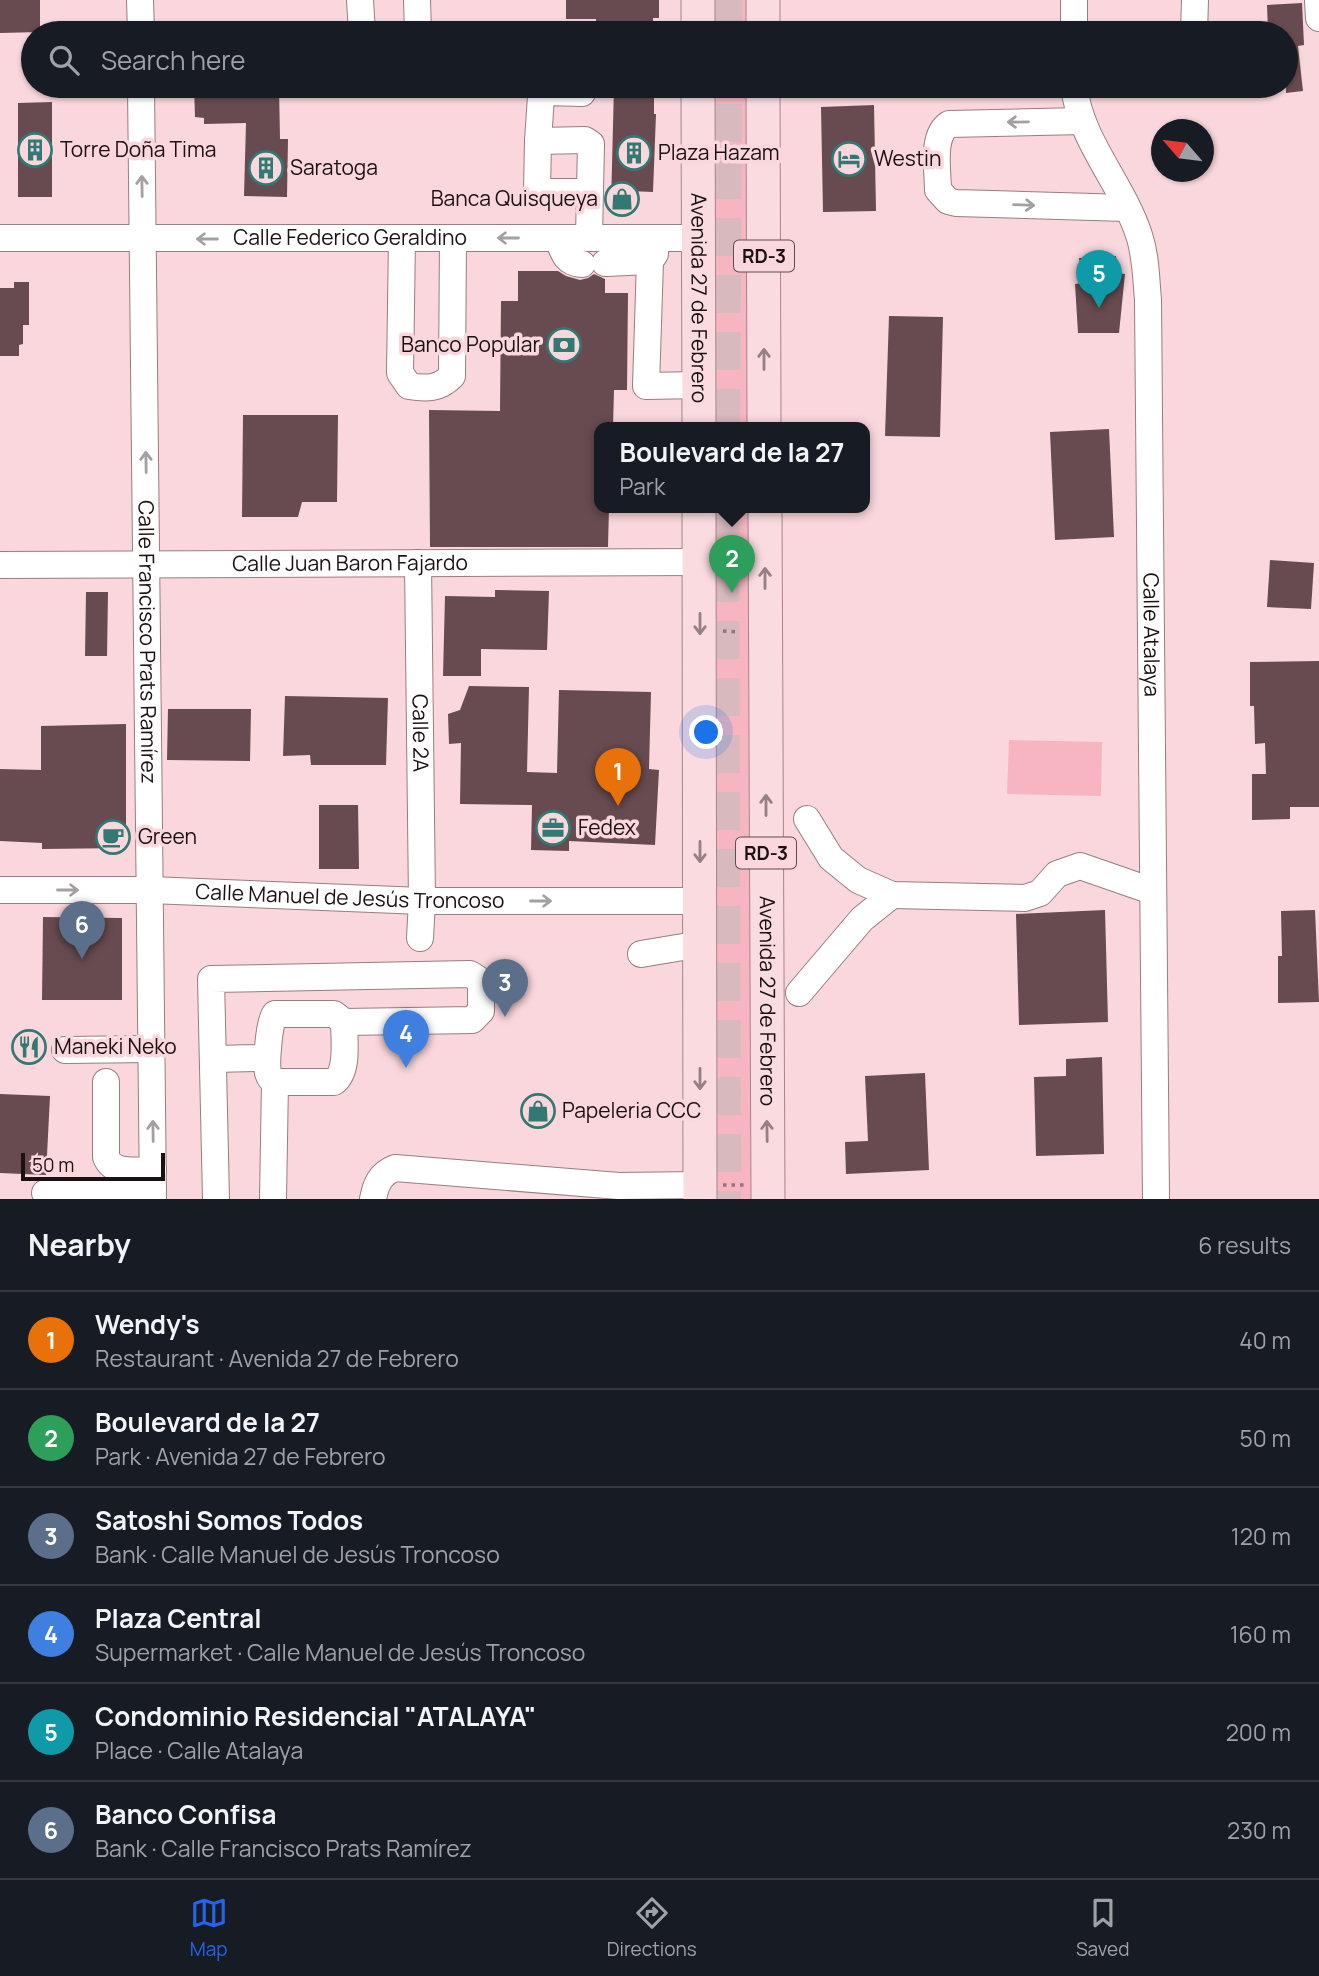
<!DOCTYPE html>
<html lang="en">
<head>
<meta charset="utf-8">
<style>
  :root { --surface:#171b24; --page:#242831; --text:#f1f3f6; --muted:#9ea1a6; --line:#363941; --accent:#2563eb }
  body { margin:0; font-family:Manrope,sans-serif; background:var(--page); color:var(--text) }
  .compass { position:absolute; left:1151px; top:119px; width:63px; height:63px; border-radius:50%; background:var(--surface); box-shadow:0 2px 5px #0004; rotate:298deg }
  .scale { position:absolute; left:21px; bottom:18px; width:144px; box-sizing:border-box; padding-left:7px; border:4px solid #1b1012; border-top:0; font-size:19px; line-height:24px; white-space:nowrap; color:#1b1012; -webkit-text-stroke:5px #f9d7dc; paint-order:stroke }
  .you { position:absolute; left:707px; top:733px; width:24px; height:24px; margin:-18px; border:5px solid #fff; border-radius:50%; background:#1a73e8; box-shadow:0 0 0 10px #1a73e833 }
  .badge { display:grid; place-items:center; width:46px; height:46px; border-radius:50%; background:var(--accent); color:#fff; font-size:23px; font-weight:700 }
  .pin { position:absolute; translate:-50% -58px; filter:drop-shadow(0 2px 4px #0008) }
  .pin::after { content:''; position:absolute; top:37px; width:24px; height:21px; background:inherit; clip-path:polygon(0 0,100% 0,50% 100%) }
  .popup { position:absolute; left:594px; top:422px; width:276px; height:91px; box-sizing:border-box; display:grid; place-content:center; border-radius:14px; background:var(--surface); filter:drop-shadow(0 2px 5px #0005); font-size:23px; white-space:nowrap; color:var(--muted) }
  .popup b { font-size:26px; color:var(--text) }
  .popup::after { content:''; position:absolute; left:50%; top:100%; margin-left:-14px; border:14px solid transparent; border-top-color:var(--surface) }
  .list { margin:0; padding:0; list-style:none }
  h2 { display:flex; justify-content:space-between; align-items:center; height:91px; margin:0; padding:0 28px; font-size:30px }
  h2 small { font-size:23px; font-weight:400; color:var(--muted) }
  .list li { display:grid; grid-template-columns:46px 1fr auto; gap:21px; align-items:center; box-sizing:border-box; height:98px; padding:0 28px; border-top:2px solid var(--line) }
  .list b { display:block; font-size:26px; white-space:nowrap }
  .list p { margin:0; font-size:23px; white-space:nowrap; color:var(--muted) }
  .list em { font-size:23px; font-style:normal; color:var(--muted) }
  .icon { flex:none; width:38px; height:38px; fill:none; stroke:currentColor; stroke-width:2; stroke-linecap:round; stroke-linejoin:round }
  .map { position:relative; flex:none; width:1319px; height:1199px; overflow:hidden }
  .search { position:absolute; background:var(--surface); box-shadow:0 2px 5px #0004; left:21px; right:21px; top:21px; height:77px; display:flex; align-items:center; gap:18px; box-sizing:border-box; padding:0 24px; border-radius:38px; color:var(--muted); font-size:26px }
  .sheet { height:679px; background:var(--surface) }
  nav { display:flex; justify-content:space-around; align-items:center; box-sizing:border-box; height:98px; border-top:2px solid var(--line); background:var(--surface); font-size:19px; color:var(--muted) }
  nav a { display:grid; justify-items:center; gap:4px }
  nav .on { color:var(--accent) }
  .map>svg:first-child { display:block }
</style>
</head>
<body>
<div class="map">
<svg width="1319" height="1199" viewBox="0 0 1319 1199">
  <rect width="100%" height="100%" fill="#f9d7dc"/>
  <!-- green -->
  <g fill="#f6b5c0">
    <polygon points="706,0 756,0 757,33 706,33"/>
    <polygon points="706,86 757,86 758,427 705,427"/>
    <polygon points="705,507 758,507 762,1199 707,1199"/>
    <polygon points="1009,740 1102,742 1101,796 1007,794"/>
  </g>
  <!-- building -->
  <g fill="#674b50">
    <polygon points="0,0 40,0 40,32 0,33"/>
    <polygon points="566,0 659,0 659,18 653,18 653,33 596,33 596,19 566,19"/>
    <polygon points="1302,3 1304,45 1298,46 1303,91 1286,93 1286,33 1268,33 1267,5"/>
    <polygon points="194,86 279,86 280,139 288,139 287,197 244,196 246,123 204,124 204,118 195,117"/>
    <polygon points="614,86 654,86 654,114 656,114 653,192 629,191 628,205 611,205"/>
    <polygon points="52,102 52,197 18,197 18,103"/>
    <polygon points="874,105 876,211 823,212 821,107"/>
    <polygon points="1116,256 1117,273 1125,274 1119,333 1078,333 1075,284 1082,283 1079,258"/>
    <polygon points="518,271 558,271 566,276 580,280 588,278 594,274 605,279 605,293 628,293 627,390 614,390 613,427 599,427 599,507 609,507 608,547 430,547 429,410 500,411 501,301 518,301"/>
    <polygon points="14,282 29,282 29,325 23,325 23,344 19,345 19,356 0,356 0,288 14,288"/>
    <polygon points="889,316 943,317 940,437 885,436"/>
    <polygon points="243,415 338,415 337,502 302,502 298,517 242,517"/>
    <polygon points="1109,429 1114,537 1055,540 1050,432"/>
    <polygon points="1270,560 1314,563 1311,609 1267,607"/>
    <polygon points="495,590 549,591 547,650 481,649 481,676 443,676 445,596 495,597"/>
    <polygon points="86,592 108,592 107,656 85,656"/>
    <polygon points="1319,661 1319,807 1290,807 1290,819 1252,820 1252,774 1266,774 1265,743 1255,744 1254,706 1250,706 1250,662"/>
    <polygon points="469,686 529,687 527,772 557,773 559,690 651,692 649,769 659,770 655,845 569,841 569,851 531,850 532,805 460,804 461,743 449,744 448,714 460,710"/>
    <polygon points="285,696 388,698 386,765 311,765 310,755 283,756"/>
    <polygon points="168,709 251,709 250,761 167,760"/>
    <polygon points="126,724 126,848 42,849 42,843 0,841 0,769 41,770 41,726"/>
    <polygon points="319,805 358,805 359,869 319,869"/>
    <polygon points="1105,910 1108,1022 1019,1025 1016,914"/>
    <polygon points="1315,910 1319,1002 1278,1003 1278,956 1282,956 1281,911"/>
    <polygon points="43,917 122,918 122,1000 42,1000"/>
    <polygon points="1102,1057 1104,1154 1036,1156 1034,1077 1066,1076 1066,1059"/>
    <polygon points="925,1073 929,1170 846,1174 845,1142 868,1141 865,1076"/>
    <polygon points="0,1094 50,1096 46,1175 0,1173"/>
  </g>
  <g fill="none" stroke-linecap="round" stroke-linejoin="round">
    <!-- highway-tunnel -->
    <g stroke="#d8b9be" stroke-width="38" stroke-dasharray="38 19" stroke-linecap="butt">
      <polyline points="723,0 723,33"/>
      <polyline points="721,427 723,86"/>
      <polyline points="720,507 722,1199"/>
    </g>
    <!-- minor casing -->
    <g stroke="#9b7c81" stroke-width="28">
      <g id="minor">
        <polyline points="140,0 141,33"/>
        <polyline points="360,0 362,33"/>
        <polyline points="417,0 418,33"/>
        <polyline points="1074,0 1074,33"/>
        <polyline points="1318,0 1319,18"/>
        <polyline points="1194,33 1195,0"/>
        <path id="s1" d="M 141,86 L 153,1199"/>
        <path id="s2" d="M 1074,86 C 1080,141 1122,183 1139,235 C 1146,256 1146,278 1148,300 L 1156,1199"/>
        <path d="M 1082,121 L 949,124 C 931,136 938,171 938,190 L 948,201 L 956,203 L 1127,208"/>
        <polyline points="538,141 541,96 545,92 582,93"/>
        <polyline points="580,192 543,192 537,190 538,141 585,140 591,144 589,237"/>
        <path id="s3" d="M 0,238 L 699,238"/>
        <path d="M 402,238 L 400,373 L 409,386 C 426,389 439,389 452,376 L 453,239"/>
        <path d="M 558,238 C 563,252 565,263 582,264"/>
        <polyline points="650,261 646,386 699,385"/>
        <polyline points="605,263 650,261 655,254 655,247"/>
        <path id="s4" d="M 418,563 L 422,901 L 420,938"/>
        <path id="s5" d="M 0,565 L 700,562"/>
        <polyline points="807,819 831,858 858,880 892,895 1025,898 1040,893 1057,874 1080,866 1152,891"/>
        <path id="s6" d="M 0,890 L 150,890 L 422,901 L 700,901"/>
        <polyline points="641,954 701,944"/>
        <polyline points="799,993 862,919 892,895"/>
        <path d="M 275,1014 L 334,1014 L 344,1022 C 344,1040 349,1071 334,1082 L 275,1082 C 271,1079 270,1079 268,1073 C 266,1064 269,1020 275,1014 Z"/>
        <polyline points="65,1050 152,1049"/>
        <polyline points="213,1059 261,1058 267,1054"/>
        <path d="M 106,1082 L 106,1157 C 113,1175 136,1170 153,1170"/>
        <polyline points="45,1193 153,1190"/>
        <polyline points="216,1199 211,979 470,974 481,981 481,1011 472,1020 344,1022"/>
        <polyline points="273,1199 275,1082"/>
        <path d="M 373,1199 C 376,1184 380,1174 395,1168 L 619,1186 L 700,1185"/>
      </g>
    </g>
    <!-- major casing -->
    <g stroke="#a9848b" stroke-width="35">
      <g id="major">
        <polyline points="698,0 698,33"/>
        <polyline points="763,0 763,33"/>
        <path id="s7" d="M 698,86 L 699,427"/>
        <polyline points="763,86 764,427"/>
        <polyline points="699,507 700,1199"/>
        <path id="s8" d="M 765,507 L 768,1199"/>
      </g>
    </g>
    <!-- path -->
    <g stroke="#8e777b" stroke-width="3.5" stroke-dasharray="3.5 5" stroke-linecap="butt">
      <polyline points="723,631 740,632"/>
      <polyline points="723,1185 744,1185"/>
    </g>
    <!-- minor -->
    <use href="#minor" stroke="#fff" stroke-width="26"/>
    <!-- major -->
    <use href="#major" stroke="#f9dbe0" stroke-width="33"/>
  </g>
  <!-- one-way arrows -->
  <defs><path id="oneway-shaft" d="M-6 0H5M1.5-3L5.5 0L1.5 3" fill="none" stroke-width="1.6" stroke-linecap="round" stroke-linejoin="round" transform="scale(1.75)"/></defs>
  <g stroke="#a49fa0">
    <use href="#oneway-shaft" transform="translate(1018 122) rotate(179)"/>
    <use href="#oneway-shaft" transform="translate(142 186) rotate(-91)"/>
    <use href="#oneway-shaft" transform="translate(1024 205) rotate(2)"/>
    <use href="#oneway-shaft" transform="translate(508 238) rotate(180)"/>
    <use href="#oneway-shaft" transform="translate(207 239) rotate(180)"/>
    <use href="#oneway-shaft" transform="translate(146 462) rotate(-91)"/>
    <use href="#oneway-shaft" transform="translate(68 890)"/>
    <use href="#oneway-shaft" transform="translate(541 901)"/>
    <use href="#oneway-shaft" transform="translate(153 1131) rotate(-91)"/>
  </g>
  <g stroke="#958083">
    <use href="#oneway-shaft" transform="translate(764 359) rotate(-90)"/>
    <use href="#oneway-shaft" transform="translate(765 578) rotate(-90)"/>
    <use href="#oneway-shaft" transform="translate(700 624) rotate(90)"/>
    <use href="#oneway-shaft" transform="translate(766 805) rotate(-90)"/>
    <use href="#oneway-shaft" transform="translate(700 852) rotate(90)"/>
    <use href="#oneway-shaft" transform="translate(700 1079) rotate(90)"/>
    <use href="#oneway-shaft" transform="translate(767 1131) rotate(-91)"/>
  </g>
  <!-- icons -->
  <defs>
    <g id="building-ring" transform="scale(1.75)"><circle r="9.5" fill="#f9d7dc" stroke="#317972" stroke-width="1.5"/><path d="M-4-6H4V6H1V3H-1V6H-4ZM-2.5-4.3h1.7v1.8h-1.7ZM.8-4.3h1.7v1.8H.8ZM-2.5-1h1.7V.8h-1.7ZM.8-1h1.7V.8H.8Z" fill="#317972"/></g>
    <g id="hotel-ring" transform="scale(1.75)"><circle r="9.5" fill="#f9d7dc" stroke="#317972" stroke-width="1.5"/><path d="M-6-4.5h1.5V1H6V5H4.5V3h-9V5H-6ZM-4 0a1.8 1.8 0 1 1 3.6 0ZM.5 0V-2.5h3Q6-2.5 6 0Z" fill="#317972"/></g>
    <g id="shop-ring" transform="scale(1.75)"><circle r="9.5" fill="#f9d7dc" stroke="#317972" stroke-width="1.5"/><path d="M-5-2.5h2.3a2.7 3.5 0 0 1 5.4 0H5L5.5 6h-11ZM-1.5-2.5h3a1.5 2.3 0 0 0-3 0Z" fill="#317972"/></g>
    <g id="bank-ring" transform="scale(1.75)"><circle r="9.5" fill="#f9d7dc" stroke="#317972" stroke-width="1.5"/><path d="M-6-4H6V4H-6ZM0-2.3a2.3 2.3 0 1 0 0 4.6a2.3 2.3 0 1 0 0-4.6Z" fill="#317972"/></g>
    <g id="office-ring" transform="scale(1.75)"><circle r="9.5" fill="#f9d7dc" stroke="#317972" stroke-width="1.5"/><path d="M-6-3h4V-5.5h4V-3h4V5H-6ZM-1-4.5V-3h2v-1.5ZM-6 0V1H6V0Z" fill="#317972"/></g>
    <g id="cafe-ring" transform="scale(1.75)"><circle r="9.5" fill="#f9d7dc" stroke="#317972" stroke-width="1.5"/><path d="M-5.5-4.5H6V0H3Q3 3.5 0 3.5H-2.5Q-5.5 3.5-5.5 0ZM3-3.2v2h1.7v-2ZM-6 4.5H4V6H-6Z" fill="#317972"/></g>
    <g id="restaurant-ring" transform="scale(1.75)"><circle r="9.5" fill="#f9d7dc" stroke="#317972" stroke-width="1.5"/><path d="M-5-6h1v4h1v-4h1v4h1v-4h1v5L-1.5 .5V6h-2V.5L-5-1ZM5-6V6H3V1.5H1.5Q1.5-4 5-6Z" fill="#317972"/></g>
  </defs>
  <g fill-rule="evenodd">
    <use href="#building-ring" x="35" y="150"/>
    <use href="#building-ring" x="634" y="153"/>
    <use href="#hotel-ring" x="849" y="159"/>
    <use href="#building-ring" x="266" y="168"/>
    <use href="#shop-ring" x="622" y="199"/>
    <use href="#bank-ring" x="564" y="345"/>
    <use href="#office-ring" x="553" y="828"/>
    <use href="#cafe-ring" x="113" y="837"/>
    <use href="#restaurant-ring" x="29" y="1047"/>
    <use href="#shop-ring" x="538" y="1111"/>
  </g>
  <g text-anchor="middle" stroke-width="7" stroke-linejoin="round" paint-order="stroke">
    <!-- shield labels -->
    <g fill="#f9d7dc" stroke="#5e4c4f" stroke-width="2">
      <rect x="734" y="240.5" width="60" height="31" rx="5"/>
      <rect x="736" y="837.5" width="60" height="31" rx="5"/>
    </g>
    <g font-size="19" font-weight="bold" fill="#1b1012">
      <text x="764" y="263">RD-3</text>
      <text x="766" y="860">RD-3</text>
    </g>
    <!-- poi labels -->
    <g font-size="21" fill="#1b1012" stroke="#f9d7dc" text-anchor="start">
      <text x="60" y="157">Torre Doña Tima</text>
      <text x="658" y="160">Plaza Hazam</text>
      <text x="874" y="166">Westin</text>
      <text x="290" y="175">Saratoga</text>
      <text x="598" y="206" text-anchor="end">Banca Quisqueya</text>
      <text x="540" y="352" text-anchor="end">Banco Popular</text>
      <text x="578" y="835">Fedex</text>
      <text x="138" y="844">Green</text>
      <text x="54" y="1054">Maneki Neko</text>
      <text x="562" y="1118">Papeleria CCC</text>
    </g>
    <!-- street labels -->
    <g font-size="21" fill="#1b1012" stroke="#f9d7dc">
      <text dy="7" stroke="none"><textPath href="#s3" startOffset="350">Calle Federico Geraldino</textPath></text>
      <text dy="7" stroke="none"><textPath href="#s7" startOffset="212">Avenida 27 de Febrero</textPath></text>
      <text dy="7" stroke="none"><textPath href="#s5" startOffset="350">Calle Juan Baron Fajardo</textPath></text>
      <text dy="7" stroke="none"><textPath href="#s2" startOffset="564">Calle Atalaya</textPath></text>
      <text dy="7" stroke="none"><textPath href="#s1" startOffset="556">Calle Francisco Prats Ramírez</textPath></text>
      <text dy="7" stroke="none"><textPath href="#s4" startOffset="170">Calle 2A</textPath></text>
      <text dy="7" stroke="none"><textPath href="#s6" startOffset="350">Calle Manuel de Jesús Troncoso</textPath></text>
      <text dy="7" stroke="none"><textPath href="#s8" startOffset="494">Avenida 27 de Febrero</textPath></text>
    </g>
  </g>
</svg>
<svg class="compass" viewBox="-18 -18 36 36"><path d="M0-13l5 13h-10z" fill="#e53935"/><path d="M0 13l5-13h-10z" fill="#9ea1a6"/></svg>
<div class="scale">50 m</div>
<div class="you"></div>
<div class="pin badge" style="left:618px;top:806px;background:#e8710a">1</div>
<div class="pin badge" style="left:732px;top:593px;background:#2e9e5b">2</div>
<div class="popup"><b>Boulevard de la 27</b>Park</div>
<div class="pin badge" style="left:505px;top:1017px;background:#5c6f8a">3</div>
<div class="pin badge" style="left:406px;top:1068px;background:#3f7fe0">4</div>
<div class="pin badge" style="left:1099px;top:308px;background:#0f9aa8">5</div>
<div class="pin badge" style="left:82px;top:959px;background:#5c6f8a">6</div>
<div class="search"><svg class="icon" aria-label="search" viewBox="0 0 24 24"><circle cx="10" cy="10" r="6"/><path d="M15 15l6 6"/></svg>Search here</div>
</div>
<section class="sheet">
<h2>Nearby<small>6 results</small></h2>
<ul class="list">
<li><span class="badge" style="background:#e8710a">1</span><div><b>Wendy's</b><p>Restaurant · Avenida 27 de Febrero</p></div><em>40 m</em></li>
<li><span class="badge" style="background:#2e9e5b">2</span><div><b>Boulevard de la 27</b><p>Park · Avenida 27 de Febrero</p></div><em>50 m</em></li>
<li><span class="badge" style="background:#5c6f8a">3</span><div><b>Satoshi Somos Todos</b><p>Bank · Calle Manuel de Jesús Troncoso</p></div><em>120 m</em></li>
<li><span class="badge" style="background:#3f7fe0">4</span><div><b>Plaza Central</b><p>Supermarket · Calle Manuel de Jesús Troncoso</p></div><em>160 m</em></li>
<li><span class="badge" style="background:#0f9aa8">5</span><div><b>Condominio Residencial &quot;ATALAYA&quot;</b><p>Place · Calle Atalaya</p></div><em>200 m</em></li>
<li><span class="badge" style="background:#5c6f8a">6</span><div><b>Banco Confisa</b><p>Bank · Calle Francisco Prats Ramírez</p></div><em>230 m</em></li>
</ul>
</section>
<nav>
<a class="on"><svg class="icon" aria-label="map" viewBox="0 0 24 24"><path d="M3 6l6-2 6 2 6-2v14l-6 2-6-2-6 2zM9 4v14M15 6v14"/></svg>Map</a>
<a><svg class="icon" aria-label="directions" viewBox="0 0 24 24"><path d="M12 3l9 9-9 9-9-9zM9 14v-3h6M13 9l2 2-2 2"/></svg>Directions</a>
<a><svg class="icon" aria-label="saved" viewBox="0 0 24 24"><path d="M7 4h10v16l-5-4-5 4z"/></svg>Saved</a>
</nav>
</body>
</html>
